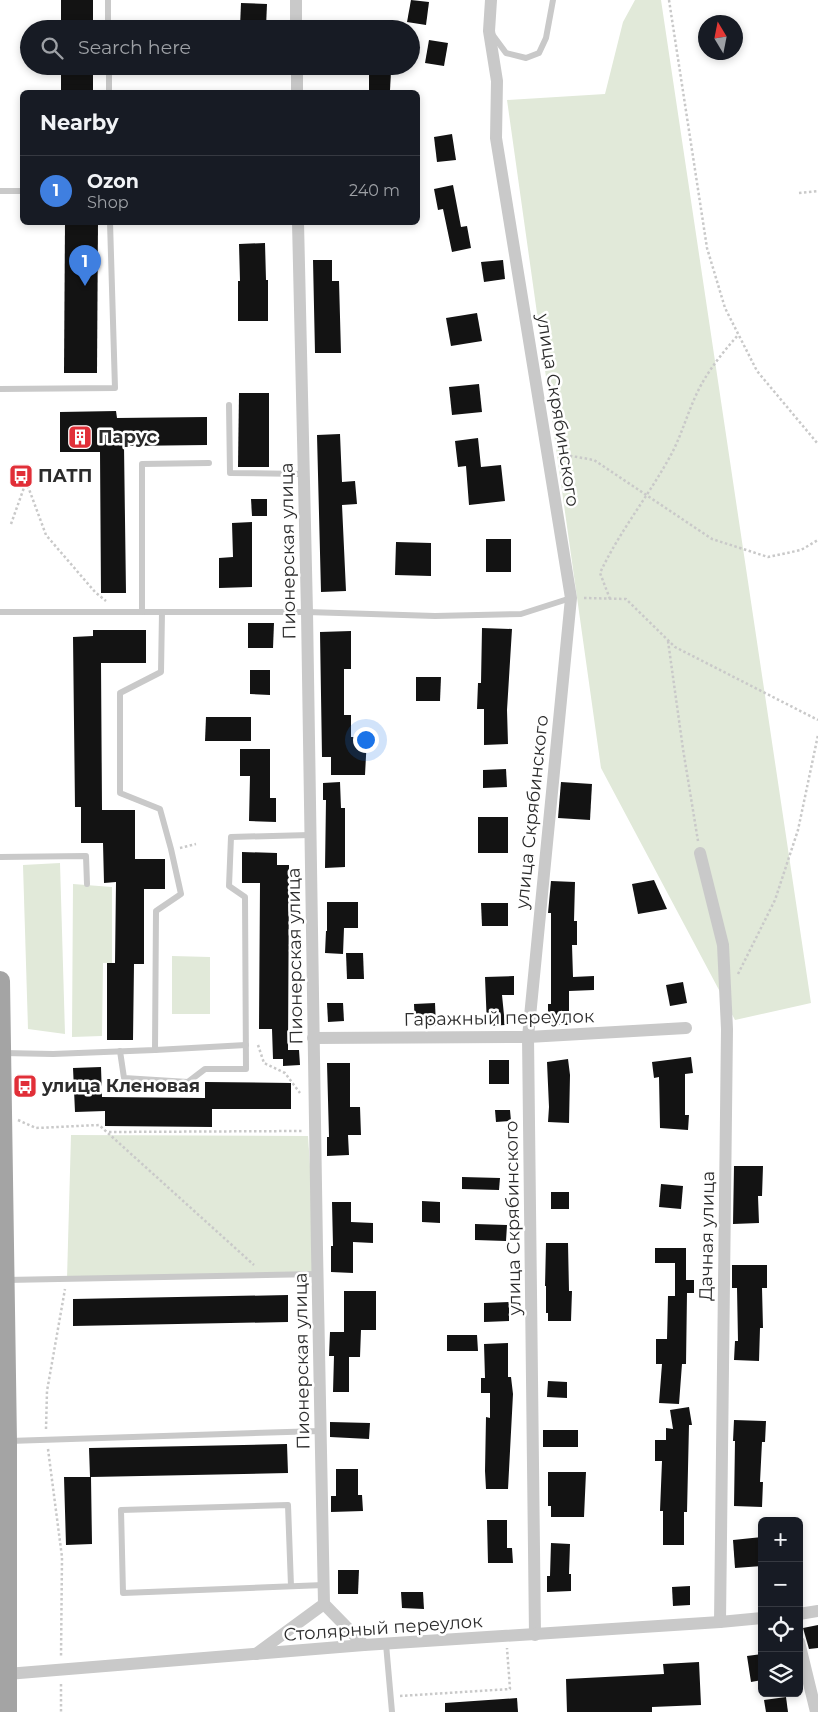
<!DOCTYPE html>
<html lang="en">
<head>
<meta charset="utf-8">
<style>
  :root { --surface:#171b24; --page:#242831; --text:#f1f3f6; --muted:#9ea1a6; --line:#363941; --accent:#e12f38 }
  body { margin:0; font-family:Montserrat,sans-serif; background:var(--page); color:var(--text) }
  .controls { position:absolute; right:15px; bottom:15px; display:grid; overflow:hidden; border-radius:8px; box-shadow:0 2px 8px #0003 }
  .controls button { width:45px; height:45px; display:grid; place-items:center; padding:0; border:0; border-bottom:1px solid var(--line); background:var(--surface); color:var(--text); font:25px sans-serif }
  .compass { position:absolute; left:698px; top:15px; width:45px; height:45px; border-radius:50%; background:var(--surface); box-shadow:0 2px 8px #0003; rotate:350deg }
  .you { position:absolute; left:365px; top:739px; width:18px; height:18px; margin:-12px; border:4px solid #fff; border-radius:50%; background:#1a73e8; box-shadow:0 0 0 8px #1a73e833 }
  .badge { display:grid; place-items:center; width:32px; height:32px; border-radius:50%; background:var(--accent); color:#fff; font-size:16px; font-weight:700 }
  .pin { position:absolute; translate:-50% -41px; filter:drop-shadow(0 1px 2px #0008) }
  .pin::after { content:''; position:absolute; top:26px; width:18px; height:15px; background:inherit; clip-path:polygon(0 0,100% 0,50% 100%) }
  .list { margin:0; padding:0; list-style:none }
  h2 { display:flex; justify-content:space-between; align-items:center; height:65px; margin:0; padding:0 20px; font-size:21px }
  h2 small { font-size:16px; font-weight:400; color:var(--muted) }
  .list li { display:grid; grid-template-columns:32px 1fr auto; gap:15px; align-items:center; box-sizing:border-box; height:70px; padding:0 20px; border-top:1px solid var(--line) }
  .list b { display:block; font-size:19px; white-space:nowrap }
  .list p { margin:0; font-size:16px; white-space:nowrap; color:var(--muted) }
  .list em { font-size:16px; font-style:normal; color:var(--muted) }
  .icon { flex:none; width:28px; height:28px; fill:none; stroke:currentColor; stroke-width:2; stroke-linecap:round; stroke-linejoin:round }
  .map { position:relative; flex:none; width:818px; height:1712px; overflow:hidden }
  .search { position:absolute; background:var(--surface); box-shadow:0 2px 8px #0003; left:20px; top:20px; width:400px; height:55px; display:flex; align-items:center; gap:12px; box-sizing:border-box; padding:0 18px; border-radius:28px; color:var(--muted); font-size:19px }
  .panel { position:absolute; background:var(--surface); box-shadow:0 2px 8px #0003; left:20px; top:90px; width:400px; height:135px; border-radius:8px }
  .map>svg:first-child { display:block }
</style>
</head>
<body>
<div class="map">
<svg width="818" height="1712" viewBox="0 0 818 1712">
  <rect width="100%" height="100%" fill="#fff"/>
  <!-- green -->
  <g fill="#e1e9d9">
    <polygon points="635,0 661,0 811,1003 735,1020 601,768 507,100 605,94 623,22"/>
    <polygon points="60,863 65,1034 28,1029 23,865"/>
    <polygon points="73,884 112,887 112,963 103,963 102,1036 72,1037"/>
    <polygon points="172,956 210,957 210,1014 172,1014"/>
    <polygon points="71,1135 308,1136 317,1274 67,1279"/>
  </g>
  <!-- building -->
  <g fill="#131313">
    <rect x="61" y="0" width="32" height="29"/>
    <polygon points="411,0 429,2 426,25 407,22"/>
    <polygon points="241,3 267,4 266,27 240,27"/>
    <polygon points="429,40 448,43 444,66 425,63"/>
    <rect x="61" y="66" width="32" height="26"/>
    <polygon points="369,72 391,72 390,90 369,90"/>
    <polygon points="452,134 456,160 437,162 434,137"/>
    <polygon points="453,185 461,227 467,226 471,248 452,252 443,209 438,210 434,189"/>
    <polygon points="65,222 98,222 97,373 64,373"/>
    <polygon points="265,243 266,280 268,280 268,321 238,321 238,281 240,281 239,244"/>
    <polygon points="313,260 332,260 332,281 339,281 341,353 315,353"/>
    <polygon points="503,260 505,279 484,282 481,262"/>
    <polygon points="477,313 482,341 451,346 446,318"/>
    <polygon points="479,384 482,412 452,415 449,387"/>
    <polygon points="239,393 269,393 269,467 238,467"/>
    <polygon points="116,411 117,418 207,417 207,445 124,446 126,593 101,593 100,452 60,452 60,412"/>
    <polygon points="340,434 342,482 355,481 357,504 342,505 346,591 321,592 317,435"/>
    <polygon points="478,438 481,467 501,465 505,501 469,505 466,466 458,467 455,441"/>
    <polygon points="251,499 267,499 267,516 252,516"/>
    <polygon points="252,522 252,587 219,588 219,558 233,557 232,523"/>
    <rect x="486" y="539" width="25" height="33"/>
    <polygon points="396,542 431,543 431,576 395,575"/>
    <polygon points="248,623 274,623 273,648 248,648"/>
    <polygon points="482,628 512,629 507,710 508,744 484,745 484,709 477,709 478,683 481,683"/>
    <polygon points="93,630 146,630 146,663 101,663 102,810 135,810 135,859 165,859 165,889 144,889 144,964 134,964 133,1040 107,1040 107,963 115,963 116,882 104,883 103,843 81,843 81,807 75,807 73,637 93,636"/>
    <polygon points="351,631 351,669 344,669 344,715 351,715 351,737 367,737 365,775 331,775 331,757 322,757 320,632"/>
    <polygon points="250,670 270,670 270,695 250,694"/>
    <polygon points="416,677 441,677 440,701 416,701"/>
    <polygon points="206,717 251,717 251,741 205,741"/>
    <polygon points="240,749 270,749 270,798 276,798 276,822 249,821 250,776 240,776"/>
    <polygon points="506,769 507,787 483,788 483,770"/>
    <polygon points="340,782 341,808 345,808 345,867 325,868 326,800 323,800 323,783"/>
    <polygon points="561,782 592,784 590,820 558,818"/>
    <rect x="478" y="817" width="30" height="36"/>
    <polygon points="242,852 277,853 277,865 289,865 288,1050 299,1050 300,1065 283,1066 283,1059 273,1059 272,1029 259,1029 260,883 242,883"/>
    <polygon points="654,880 667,909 638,914 632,884"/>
    <polygon points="551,881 575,882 574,921 577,921 577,945 572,945 573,977 594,976 594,990 569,991 569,1025 548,1025 548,1004 551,1004 551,913 548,913"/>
    <polygon points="327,902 358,902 358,928 344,928 343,954 325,953 326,931 327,931"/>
    <polygon points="481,903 508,903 508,926 482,926"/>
    <polygon points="346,953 363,953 364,979 347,979"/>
    <polygon points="514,976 514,995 502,995 505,1025 487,1026 485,977"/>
    <polygon points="683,982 687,1003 670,1006 666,985"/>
    <polygon points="327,1003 343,1003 344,1021 328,1022"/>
    <polygon points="435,1003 436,1026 415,1027 414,1004"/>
    <polygon points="691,1057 693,1073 685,1074 685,1115 689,1115 688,1130 660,1128 659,1077 654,1078 652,1062"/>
    <polygon points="568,1059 570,1075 569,1123 548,1122 549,1107 547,1062"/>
    <rect x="489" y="1060" width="20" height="24"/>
    <polygon points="327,1063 350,1063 350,1107 360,1107 361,1135 348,1135 349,1155 327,1156 327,1137 329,1137"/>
    <polygon points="101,1067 102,1097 205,1098 205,1082 291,1083 291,1109 212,1109 212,1127 105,1126 105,1111 75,1112 73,1068"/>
    <polygon points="495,1110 510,1110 511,1121 496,1122"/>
    <polygon points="734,1166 763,1166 762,1196 758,1196 759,1223 733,1224"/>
    <polygon points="462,1177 500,1178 499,1190 462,1189"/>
    <polygon points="661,1184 683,1186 681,1209 659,1207"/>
    <rect x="551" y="1192" width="18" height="17"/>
    <polygon points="422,1201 440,1202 440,1223 422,1222"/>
    <polygon points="332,1202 351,1202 351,1222 373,1223 373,1243 353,1242 353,1273 331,1272 331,1246 333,1246"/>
    <polygon points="475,1224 507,1225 506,1241 475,1240"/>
    <polygon points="546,1243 568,1243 569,1291 572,1291 571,1321 548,1321 548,1313 546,1313 546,1286 545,1286"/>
    <polygon points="655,1248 686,1248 686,1280 694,1280 694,1293 687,1293 686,1364 682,1364 679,1404 659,1403 662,1364 656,1364 656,1339 667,1339 668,1296 675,1296 675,1263 655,1263"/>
    <polygon points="732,1265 767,1265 767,1288 762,1288 763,1328 760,1328 759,1361 734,1360 735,1341 738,1341 737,1288 732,1288"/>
    <polygon points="344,1291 376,1291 376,1330 361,1330 360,1357 349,1357 349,1392 333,1392 334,1356 329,1356 330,1332 344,1332"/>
    <polygon points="288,1295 288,1322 73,1326 73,1299"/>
    <polygon points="509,1302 509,1321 484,1322 484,1303"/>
    <polygon points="447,1335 477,1335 478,1351 447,1351"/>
    <polygon points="508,1343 508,1377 511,1377 513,1394 508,1489 486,1489 485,1471 486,1417 490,1418 490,1393 481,1393 481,1378 485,1378 484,1344"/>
    <polygon points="548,1381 567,1382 567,1398 547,1397"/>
    <polygon points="689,1407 692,1425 689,1425 687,1512 684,1512 684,1545 663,1545 663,1511 660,1511 662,1461 655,1461 655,1440 666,1440 666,1428 673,1429 670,1410"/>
    <polygon points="734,1420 766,1421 765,1442 762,1442 760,1482 763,1482 762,1507 734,1506 735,1441 733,1441"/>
    <polygon points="330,1422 370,1423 369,1439 330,1437"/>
    <rect x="543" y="1430" width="35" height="17"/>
    <polygon points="287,1444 288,1473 91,1477 92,1544 66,1545 64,1477 90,1477 89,1448"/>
    <polygon points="336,1469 358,1469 358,1495 362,1495 363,1511 331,1512 331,1496 336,1496"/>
    <polygon points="548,1472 586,1472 584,1517 551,1517 551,1506 548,1506"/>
    <polygon points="487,1520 507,1520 507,1548 512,1548 513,1563 488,1563"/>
    <polygon points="762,1537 762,1566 735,1568 733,1540"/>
    <polygon points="551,1543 570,1544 569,1574 571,1574 571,1591 547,1592 547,1576 550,1576"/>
    <polygon points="338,1570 359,1570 358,1594 338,1594"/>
    <polygon points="690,1586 690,1605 673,1606 672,1587"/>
    <polygon points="401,1592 423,1592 424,1609 402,1608"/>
    <polygon points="818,1625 818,1648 809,1649 803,1628"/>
    <polygon points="762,1654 762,1680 751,1682 747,1656"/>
    <polygon points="699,1662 701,1705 652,1707 652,1712 567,1712 566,1679 664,1674 663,1664"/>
    <polygon points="786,1697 788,1712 766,1712 764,1700"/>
    <polygon points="517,1698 518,1712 445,1712 445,1703"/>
  </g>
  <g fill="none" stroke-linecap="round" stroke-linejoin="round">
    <!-- path -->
    <g stroke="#c9c9c9" stroke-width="2.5" stroke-dasharray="2.5 2.5" stroke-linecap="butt">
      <polyline points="669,0 707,248 725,308 757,371 818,444"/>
      <polyline points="799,193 818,191"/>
      <polyline points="560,454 594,460 712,539 768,557 801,550 818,540"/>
      <polyline points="26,481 46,535 95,592 106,601"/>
      <polyline points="11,524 26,482"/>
      <polyline points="584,598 626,599 675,647 818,720"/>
      <path d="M 610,599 L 600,573 C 620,530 651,493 673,451 C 683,431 689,408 700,387 C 710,368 724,351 738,335"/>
      <polyline points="668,641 683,749 698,841"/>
      <polyline points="180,848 196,844"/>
      <polyline points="738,974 775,900 798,830 818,735"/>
      <polyline points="258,1045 264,1063 285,1073 300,1093"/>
      <polyline points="18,1120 36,1128 99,1125 254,1265"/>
      <polyline points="109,1132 303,1131"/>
      <polyline points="46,1429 47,1391 65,1289"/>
      <polyline points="48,1449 62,1557 61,1658"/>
      <polyline points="61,1684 61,1712"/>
      <polyline points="400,1696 510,1689 507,1648"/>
    </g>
    <!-- service -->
    <g stroke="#c9c9c9" stroke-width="6">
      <polyline points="108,0 108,29"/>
      <polyline points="492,34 506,53 526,58 539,53 546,38 553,0"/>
      <polyline points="109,66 109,92"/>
      <polyline points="0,191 22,191"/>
      <polyline points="0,389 115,388 110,222"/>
      <polyline points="229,405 230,473 303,474"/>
      <polyline points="0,612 307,612 435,616 521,614 571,598"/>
      <polyline points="142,612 142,464 209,463"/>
      <polyline points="0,857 86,856 87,884"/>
      <polyline points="155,1050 246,1045"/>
      <polyline points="120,1051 124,1078 188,1082 205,1069 246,1069 245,897 229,886 231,837 310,835"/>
      <polyline points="3,1053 53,1054 155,1050 156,911 181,894 171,849 160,809 120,793 120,693 161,672 162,612"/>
      <polyline points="6,1280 317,1274"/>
      <polyline points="9,1441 320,1431"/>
      <polyline points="291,1586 288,1505 121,1510 123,1593 324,1585"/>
      <polyline points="386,1644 392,1712"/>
    </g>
    <!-- minor -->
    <g stroke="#c9c9c9" stroke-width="12">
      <polyline points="296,0 296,29"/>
      <polyline points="491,0 489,31 497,81 496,138 571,598 528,1037 535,1635"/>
      <polyline points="297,66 297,92"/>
      <polyline points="700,853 723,945 727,1029 720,1622"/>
      <polyline points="313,1038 528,1037 686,1028"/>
      <polyline points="324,1604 364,1645"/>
      <polyline points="799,1614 818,1611"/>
      <polyline points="799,1642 816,1712"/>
      <polyline points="256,1654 324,1604 317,1249 307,612 298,222"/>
      <polyline points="7,1674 364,1645 720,1622 762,1618"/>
    </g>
    <!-- primary -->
    <polyline stroke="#a4a4a4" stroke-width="20" points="0,981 7,1442 7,1712"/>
  </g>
  <!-- icons -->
  <defs>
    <g id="building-square" transform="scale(1.25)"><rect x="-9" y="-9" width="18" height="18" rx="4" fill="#e12f38" stroke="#fff"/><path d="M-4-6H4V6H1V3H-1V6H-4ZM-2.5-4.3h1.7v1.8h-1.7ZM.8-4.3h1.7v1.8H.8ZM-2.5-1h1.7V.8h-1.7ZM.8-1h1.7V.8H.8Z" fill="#fff"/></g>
    <g id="bus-square" transform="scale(1.25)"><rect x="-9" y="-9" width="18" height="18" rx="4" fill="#e12f38" stroke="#fff"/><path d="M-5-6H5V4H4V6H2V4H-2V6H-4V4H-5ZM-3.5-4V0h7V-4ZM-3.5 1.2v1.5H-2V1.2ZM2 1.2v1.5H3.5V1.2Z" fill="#fff"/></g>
  </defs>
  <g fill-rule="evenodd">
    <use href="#building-square" x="80" y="437"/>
    <use href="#bus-square" x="21" y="476"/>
    <use href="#bus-square" x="25" y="1086"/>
  </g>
  <g text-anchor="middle" stroke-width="5" stroke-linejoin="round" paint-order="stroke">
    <!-- street labels -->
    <g font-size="18" fill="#2c2c2c" stroke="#fff">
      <text transform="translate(558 410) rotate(81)" y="6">улица Скрябинского</text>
      <text transform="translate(288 551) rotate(-91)" y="6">Пионерская улица</text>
      <text transform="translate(532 812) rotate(-84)" y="6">улица Скрябинского</text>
      <text transform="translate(295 956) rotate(-91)" y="6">Пионерская улица</text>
      <text transform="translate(499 1018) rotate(-1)" y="6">Гаражный переулок</text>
      <text transform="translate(513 1218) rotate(-91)" y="6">улица Скрябинского</text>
      <text transform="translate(707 1236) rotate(-89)" y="6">Дачная улица</text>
      <text transform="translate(302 1361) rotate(-91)" y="6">Пионерская улица</text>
      <text transform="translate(383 1628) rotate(-4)" y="6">Столярный переулок</text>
    </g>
    <!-- poi labels -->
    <g font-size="18" font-weight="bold" fill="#2c2c2c" stroke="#fff" text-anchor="start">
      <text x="98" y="443">Парус</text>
      <text x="38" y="482">ПАТП</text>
      <text x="42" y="1092">улица Кленовая</text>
    </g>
  </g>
</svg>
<div class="controls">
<button>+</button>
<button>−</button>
<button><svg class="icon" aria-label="locate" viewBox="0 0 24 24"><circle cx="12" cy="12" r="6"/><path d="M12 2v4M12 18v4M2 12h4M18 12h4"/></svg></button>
<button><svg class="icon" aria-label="layers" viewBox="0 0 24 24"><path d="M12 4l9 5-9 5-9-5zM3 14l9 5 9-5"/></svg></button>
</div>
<svg class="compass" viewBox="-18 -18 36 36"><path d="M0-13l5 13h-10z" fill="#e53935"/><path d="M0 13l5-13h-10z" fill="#9ea1a6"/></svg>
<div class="you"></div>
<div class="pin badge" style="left:85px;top:286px;background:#3f7fe0">1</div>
<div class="search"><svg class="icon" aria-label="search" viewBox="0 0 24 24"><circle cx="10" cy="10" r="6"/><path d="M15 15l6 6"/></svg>Search here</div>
<section class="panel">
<h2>Nearby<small></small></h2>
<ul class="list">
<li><span class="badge" style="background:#3f7fe0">1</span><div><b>Ozon</b><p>Shop</p></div><em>240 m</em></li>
</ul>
</section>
</div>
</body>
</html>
